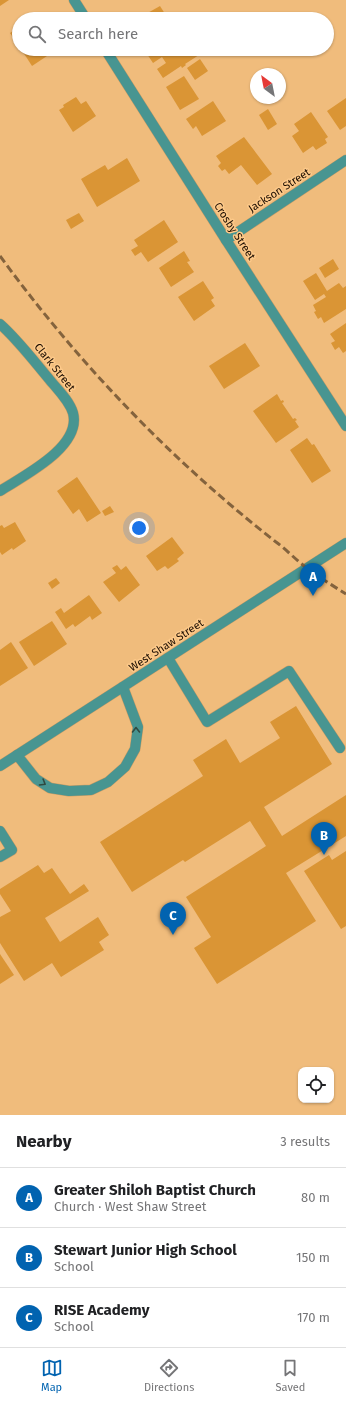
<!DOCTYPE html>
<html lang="en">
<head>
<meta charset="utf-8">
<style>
  :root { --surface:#fff; --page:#f2f2f2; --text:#202124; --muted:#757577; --line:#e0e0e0; --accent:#0163b0 }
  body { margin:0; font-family:"Fira Sans",sans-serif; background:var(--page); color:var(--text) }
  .controls { position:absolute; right:12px; bottom:12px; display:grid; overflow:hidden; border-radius:8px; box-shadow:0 1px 3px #0004 }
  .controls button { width:36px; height:36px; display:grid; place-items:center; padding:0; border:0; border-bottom:1px solid var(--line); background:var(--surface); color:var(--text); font:20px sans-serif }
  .compass { position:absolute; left:250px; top:68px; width:36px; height:36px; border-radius:50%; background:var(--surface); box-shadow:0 1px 3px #0004; rotate:328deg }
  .you { position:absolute; left:139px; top:528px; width:14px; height:14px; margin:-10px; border:3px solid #fff; border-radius:50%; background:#1a73e8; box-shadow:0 0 0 6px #1a73e833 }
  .badge { display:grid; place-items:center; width:26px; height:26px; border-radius:50%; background:var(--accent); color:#fff; font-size:13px; font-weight:700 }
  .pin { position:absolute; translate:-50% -33px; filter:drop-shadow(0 1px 2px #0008) }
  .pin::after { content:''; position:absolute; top:21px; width:14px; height:12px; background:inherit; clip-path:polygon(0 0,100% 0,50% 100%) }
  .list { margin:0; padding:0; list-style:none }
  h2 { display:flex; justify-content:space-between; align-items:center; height:52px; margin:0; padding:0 16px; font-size:17px }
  h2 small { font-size:13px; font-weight:400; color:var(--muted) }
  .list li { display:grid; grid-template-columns:26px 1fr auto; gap:12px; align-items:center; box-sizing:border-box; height:60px; padding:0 16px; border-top:1px solid var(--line) }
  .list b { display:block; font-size:15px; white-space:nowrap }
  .list p { margin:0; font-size:13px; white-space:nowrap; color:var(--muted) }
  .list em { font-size:13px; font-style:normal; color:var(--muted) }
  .icon { flex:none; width:22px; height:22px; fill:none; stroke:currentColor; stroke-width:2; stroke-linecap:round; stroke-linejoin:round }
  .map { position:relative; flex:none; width:346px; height:1115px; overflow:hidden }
  .search { position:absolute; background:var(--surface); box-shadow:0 1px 3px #0004; left:12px; right:12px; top:12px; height:44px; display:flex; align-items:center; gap:10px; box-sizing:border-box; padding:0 14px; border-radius:22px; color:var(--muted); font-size:15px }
  .sheet { height:232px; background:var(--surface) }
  nav { display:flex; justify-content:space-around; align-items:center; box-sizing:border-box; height:56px; border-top:1px solid var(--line); background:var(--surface); font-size:11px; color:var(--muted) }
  nav a { display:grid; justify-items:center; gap:2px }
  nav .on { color:var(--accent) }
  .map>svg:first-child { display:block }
</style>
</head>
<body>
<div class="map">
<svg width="346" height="1115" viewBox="0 0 346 1115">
  <rect width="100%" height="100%" fill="#f0bc7c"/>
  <!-- building -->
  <g fill="#da9535">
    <polygon points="0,0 9,0 0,6"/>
    <polygon points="160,6 167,17 163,19 137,19"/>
    <polygon points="19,27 19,46 10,33"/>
    <polygon points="21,49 47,49 50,54 32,66"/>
    <polygon points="154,49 195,49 199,55 185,64 186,65 182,68 181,66 163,78 157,69 166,63 162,57 153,63 147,54"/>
    <polygon points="200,59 208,71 195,80 187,68"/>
    <polygon points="184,76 199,99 180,110 166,87"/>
    <polygon points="76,97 81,104 86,101 96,116 73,132 59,110 64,107 63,105"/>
    <polygon points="346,98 346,126 340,130 327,111"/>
    <polygon points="213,101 226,121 202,136 196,126 193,129 186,119"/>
    <polygon points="268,109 277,124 268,130 259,115"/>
    <polygon points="311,112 328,137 325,139 327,143 316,150 313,146 303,153 292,136 299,131 294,124"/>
    <polygon points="244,137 272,174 257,185 241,165 229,174 225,169 222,171 218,166 221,163 216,156"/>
    <polygon points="127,158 140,181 97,207 81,179 105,165 108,170"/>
    <polygon points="79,213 84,221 71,229 66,220"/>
    <polygon points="164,220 178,242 148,262 141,252 135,256 131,250 138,246 134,240"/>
    <polygon points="184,251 190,261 187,262 194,272 171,287 159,268"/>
    <polygon points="333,259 339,269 325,278 319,268"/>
    <polygon points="316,273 327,291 339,283 343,288 346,286 346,309 324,323 321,317 318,319 314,312 316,311 313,305 326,297 324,294 315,300 303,281"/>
    <polygon points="203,281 214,298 211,300 215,306 194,321 178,297"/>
    <polygon points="346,323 346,351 343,353 339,347 335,350 331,343 335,341 330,334"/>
    <polygon points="245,343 260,366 224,389 209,366"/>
    <polygon points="277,394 281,401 283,400 284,402 282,403 293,419 295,418 297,420 295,421 299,427 276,443 253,411"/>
    <polygon points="307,438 312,445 314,444 331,471 312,483 290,450"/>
    <polygon points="77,477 101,513 87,522 79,509 73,514 57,491"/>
    <polygon points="110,506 114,512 105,516 102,511"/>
    <polygon points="15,522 26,541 13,550 12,548 2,555 0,552 0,526 2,525 4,528"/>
    <polygon points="172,537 184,553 177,559 179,561 168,569 165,566 157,571 146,556"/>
    <polygon points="117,565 121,570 126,566 140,585 119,602 103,582 116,573 112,568"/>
    <polygon points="56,578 60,583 52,589 48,583"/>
    <polygon points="89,595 102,613 92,620 90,616 75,627 73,624 66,629 55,612 61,608 64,613"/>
    <polygon points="52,621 67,644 34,666 19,642"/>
    <polygon points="11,642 28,668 0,686 0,650"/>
    <polygon points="296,706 332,764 264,807 282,836 346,795 346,836 286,873 316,921 217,984 194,948 211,937 186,897 266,846 250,821 185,862 183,860 132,892 100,842 203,776 193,760 226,739 240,763 280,738 270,722"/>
    <polygon points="346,851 346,926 341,929 304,871 329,855 332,860"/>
    <polygon points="38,865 44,873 52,868 70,894 84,884 89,891 45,918 60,942 98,917 109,935 99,942 104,950 61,977 52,963 24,981 0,943 0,917 11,911 0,894 0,889"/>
    <polygon points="0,954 14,975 0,984"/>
  </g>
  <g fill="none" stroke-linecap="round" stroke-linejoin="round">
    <!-- minor casing -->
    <g stroke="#ca9c66" stroke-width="11">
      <g id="minor">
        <polyline points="74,0 86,19"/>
        <polyline points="105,49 226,240 346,426"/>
        <polyline points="226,240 346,160"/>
        <path d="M 0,324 C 18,340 33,360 49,379 C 57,389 69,400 73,413 C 82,447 23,476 0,491"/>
        <polyline points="168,658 207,722 289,671 340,748"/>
        <polyline points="17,755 36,779 50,788 69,791 91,790 108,782 125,767 135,749 138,727 123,687"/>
        <polyline points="0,766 346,543"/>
        <polyline points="0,831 12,850 0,857"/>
      </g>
    </g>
    <!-- minor -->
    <use href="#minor" stroke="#489591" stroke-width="10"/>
    <!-- rail -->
    <path stroke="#84633d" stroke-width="3" stroke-dasharray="8 4" stroke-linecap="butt" d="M 0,256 C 79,364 171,460 276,542 C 287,550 297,561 308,569 C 321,578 333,586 346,594"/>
  </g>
  <!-- one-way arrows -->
  <defs><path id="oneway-chevron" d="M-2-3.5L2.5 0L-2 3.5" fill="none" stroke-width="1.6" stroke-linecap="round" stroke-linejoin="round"/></defs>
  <g stroke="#304a41">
    <use href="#oneway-chevron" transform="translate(136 730) rotate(-90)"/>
    <use href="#oneway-chevron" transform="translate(43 783) rotate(31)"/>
  </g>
  <g text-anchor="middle" stroke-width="3" stroke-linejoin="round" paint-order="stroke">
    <!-- street labels -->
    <g font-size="11" fill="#1c0d00" stroke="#fdc989">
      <text transform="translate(279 190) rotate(-33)" y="4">Jackson Street</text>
      <text transform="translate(235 231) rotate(57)" y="4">Crosby Street</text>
      <text transform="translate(55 367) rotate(51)" y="4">Clark Street</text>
      <text transform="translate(166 645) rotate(-33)" y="4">West Shaw Street</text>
    </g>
  </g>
</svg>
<div class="controls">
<button><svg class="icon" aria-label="locate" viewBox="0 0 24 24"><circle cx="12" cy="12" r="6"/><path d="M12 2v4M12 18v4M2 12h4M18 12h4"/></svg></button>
</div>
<svg class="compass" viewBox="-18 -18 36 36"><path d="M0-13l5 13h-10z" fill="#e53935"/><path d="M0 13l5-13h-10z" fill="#757577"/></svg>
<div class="you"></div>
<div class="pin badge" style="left:313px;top:596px">A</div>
<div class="pin badge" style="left:324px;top:855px">B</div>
<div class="pin badge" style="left:173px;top:935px">C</div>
<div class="search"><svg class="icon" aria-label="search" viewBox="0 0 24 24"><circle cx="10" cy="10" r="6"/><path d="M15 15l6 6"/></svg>Search here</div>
</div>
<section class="sheet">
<h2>Nearby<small>3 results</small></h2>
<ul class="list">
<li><span class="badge">A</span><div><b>Greater Shiloh Baptist Church</b><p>Church · West Shaw Street</p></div><em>80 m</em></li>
<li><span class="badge">B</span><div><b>Stewart Junior High School</b><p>School</p></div><em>150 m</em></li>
<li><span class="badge">C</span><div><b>RISE Academy</b><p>School</p></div><em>170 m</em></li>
</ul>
</section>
<nav>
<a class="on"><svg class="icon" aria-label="map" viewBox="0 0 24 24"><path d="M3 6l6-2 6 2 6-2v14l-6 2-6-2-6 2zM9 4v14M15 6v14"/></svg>Map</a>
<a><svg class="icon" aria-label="directions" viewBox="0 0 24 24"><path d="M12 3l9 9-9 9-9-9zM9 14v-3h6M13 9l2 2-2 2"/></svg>Directions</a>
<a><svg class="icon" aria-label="saved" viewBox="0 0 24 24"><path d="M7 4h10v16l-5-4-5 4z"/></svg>Saved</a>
</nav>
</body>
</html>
